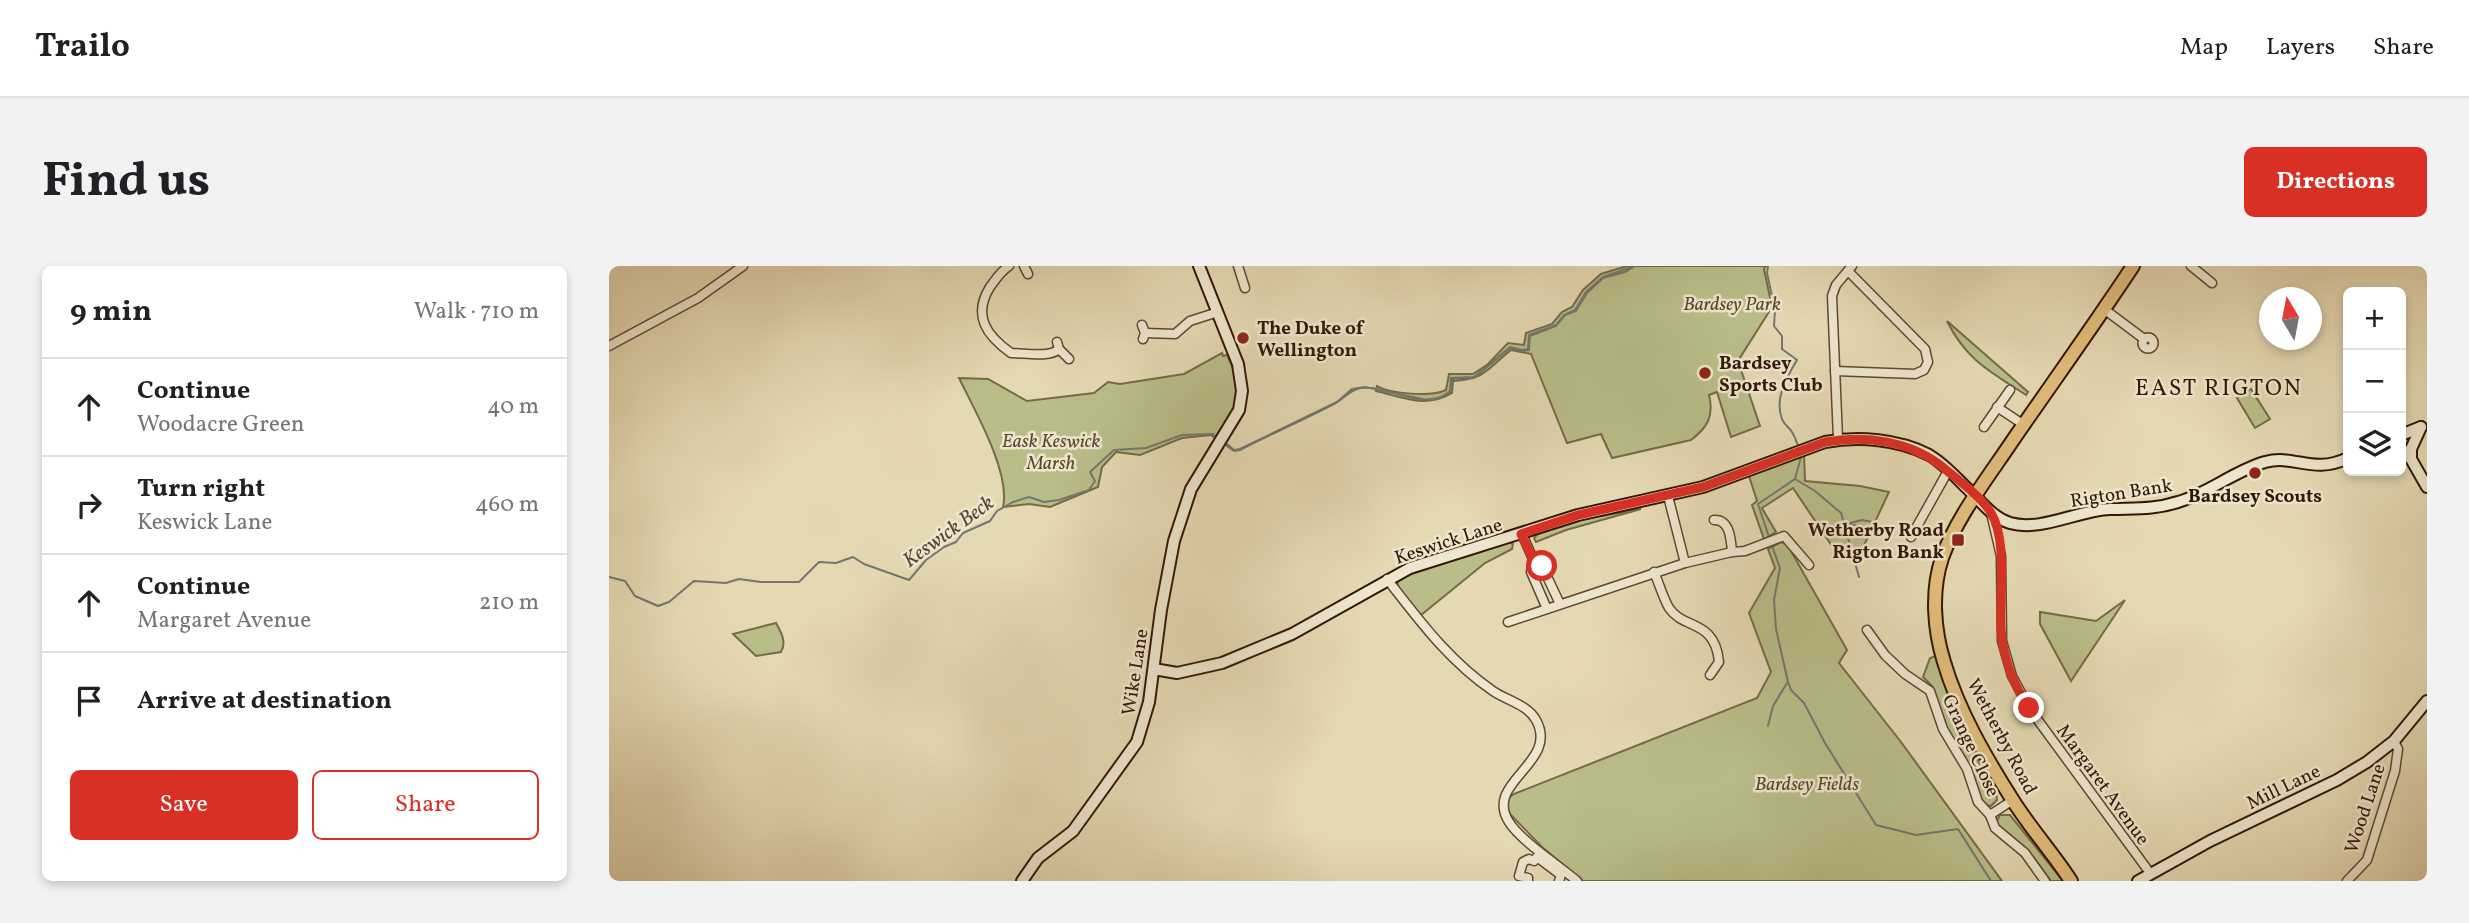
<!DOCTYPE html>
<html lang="en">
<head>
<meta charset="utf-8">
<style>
  :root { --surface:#fff; --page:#f2f2f2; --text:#202124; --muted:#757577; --line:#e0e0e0; --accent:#d93025 }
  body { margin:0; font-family:Vollkorn,serif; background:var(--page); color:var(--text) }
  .controls { position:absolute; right:21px; top:21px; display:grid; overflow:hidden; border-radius:10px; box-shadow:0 4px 10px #0003 }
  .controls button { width:63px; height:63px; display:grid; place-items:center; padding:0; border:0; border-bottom:2px solid var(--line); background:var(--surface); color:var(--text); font:35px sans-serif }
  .compass { position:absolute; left:1650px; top:21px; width:63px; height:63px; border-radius:50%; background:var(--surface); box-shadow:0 4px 10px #0003; rotate:350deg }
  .stop { position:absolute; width:21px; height:21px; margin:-16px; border:5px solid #d93025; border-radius:50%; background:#fff }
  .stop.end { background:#d93025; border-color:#fff; box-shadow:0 2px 7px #0008 }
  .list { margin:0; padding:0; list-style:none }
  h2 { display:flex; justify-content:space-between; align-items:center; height:91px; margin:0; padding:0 28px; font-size:30px }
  h2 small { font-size:23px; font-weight:400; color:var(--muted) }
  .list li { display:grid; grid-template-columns:46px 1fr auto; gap:21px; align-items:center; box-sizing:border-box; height:98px; padding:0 28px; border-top:2px solid var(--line) }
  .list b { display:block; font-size:26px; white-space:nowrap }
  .list p { margin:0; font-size:23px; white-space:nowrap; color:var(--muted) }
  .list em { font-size:23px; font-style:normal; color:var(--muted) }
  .actions { display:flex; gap:14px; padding:21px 28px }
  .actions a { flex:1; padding:16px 0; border:2px solid var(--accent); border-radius:10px; text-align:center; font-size:24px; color:var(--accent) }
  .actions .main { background:var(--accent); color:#fff }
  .icon { flex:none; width:38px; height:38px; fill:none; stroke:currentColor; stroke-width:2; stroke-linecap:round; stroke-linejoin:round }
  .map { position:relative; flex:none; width:1818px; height:615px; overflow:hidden; border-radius:10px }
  header { display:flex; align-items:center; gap:42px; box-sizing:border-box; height:98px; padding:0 35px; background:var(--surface); border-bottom:2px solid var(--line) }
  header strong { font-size:33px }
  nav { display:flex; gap:38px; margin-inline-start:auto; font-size:24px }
  .intro { display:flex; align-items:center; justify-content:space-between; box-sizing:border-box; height:168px; padding:0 42px }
  h1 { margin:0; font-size:49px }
  .button { padding:18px 32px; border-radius:10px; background:var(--accent); color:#fff; font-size:24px; font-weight:700 }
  main { display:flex; gap:42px; padding:0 42px }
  aside { flex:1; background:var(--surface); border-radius:10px; box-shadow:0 4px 10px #0003 }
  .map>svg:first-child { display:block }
</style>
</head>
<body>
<header>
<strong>Trailo</strong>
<nav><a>Map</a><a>Layers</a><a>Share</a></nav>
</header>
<div class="intro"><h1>Find us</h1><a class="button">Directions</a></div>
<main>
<aside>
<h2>9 min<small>Walk · 710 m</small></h2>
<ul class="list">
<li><svg class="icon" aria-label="ahead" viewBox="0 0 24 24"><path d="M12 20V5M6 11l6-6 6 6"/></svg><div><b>Continue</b><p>Woodacre Green</p></div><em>40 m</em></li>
<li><svg class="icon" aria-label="right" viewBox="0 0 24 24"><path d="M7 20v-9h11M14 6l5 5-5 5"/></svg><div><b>Turn right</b><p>Keswick Lane</p></div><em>460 m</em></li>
<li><svg class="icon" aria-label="ahead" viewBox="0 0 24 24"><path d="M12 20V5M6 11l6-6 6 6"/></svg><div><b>Continue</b><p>Margaret Avenue</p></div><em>210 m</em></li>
<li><svg class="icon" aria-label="arrive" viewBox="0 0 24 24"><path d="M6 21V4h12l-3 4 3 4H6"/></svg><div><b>Arrive at destination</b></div></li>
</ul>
<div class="actions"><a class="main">Save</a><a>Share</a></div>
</aside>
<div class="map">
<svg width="1818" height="615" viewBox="0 0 1818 615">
  <rect width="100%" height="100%" fill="#e5d9b3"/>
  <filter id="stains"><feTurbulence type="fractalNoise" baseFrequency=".00286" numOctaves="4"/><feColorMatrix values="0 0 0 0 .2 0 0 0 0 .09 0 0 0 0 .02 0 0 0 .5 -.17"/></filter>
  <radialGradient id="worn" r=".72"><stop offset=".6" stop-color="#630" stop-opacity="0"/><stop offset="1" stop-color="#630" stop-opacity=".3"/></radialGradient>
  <!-- green -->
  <g fill="#b9be89" stroke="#766a47" stroke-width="2">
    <path d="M 1018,0 L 1157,0 L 1155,3 L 1163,41 L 1129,95 L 1151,160 L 1122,171 L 1108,126 L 1100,129 C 1105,150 1099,161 1082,174 L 1003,192 L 992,168 L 958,177 L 922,88 L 902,84 C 878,103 877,113 844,115 L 843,127 C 817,143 794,131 767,125 L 768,120 C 782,128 823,131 837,124 L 840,108 L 864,108 L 879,98 L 899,77 L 915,79 L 917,67 L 943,58 L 953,46 L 963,41 L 974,24 L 992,8 Z"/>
    <path d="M 1338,55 L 1419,126 L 1417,129 C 1382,106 1357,94 1338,55 Z"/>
    <path d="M 613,87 L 614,90 L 618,89 C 636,124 632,143 606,172 L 602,169 L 573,172 L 531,189 L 507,186 L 493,201 L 489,221 L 441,241 L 420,238 L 394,241 C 402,207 365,143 350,112 L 379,113 L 418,135 L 485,127 L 499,116 L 511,118 L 575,108 Z"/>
    <polygon points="1642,123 1661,153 1646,162 1628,132"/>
    <polygon points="1195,188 1196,215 1251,220 1280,226 1251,288 1231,292 1184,222 1153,242 1167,266 1155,273 1143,239 1148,235 1140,210"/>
    <path d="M 1032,243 L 957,264 L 927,276 L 925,272 C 935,257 1012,247 1032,243 Z"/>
    <polygon points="899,276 904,278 903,283 876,297 812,349 790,323 788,315 803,306"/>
    <polygon points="1172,276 1178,278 1238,384 1230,397 1292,476 1393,615 974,615 933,581 901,548 898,543 898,533 905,528 1148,432 1162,406 1140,347 1166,302 1159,283"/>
    <polygon points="1516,334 1462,415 1431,358 1431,346 1487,355"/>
    <path d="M 167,357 C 172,366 178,376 172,386 L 147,390 L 124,368 Z"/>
    <polygon points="1327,390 1353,466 1387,526 1388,534 1382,540 1376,539 1373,535 1360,499 1335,459 1324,421 1314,411 1321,392"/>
    <polygon points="1391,549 1401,549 1454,615 1442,615 1420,586 1390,561 1387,557"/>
  </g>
  <!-- water -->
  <path fill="#9cb7b9" stroke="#727771" stroke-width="2" d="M 1026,0 L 1016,6 L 994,12 L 978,27 L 967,45 L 956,49 L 947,60 L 921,70 L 920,84 L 913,85 L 901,82 L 865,112 L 843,113 L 842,126 C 809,146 784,119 752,122 C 740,124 735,133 725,138 C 694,154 662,168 631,184 L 625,185 L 615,178 L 616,176 L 625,184 L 631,183 L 728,136 L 743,123 L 756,121 L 818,134 L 831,132 L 841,125 L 842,112 L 865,111 L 901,81 L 913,84 L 919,83 L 920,69 L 947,59 L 955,49 L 966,44 L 977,26 L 994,11 Z"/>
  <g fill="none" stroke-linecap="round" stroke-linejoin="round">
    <!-- stream -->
    <g stroke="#727771" stroke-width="2">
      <path d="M 1159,0 L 1158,7 L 1166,44 L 1165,60 L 1173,70 L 1173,83 L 1188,94 C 1178,111 1165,132 1173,153 C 1175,159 1180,161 1183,166 C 1186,171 1188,177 1190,182"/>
      <polyline points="1186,213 1206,225 1232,247 1250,311"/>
      <polyline points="1237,257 1256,262"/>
      <polyline points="1241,257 1253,254 1264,256"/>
      <polyline points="1160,271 1149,238 1186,213 1192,191"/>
      <polyline points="1163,280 1171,302 1165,334 1167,363 1179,416 1182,424 1195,437 1216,477 1267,559 1307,569 1349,563 1382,615"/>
      <polyline points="0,311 16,315 26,330 49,340 60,336 85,315 117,317 130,313 152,316 190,316 210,296 227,297 244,291 255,298 300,314 317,294 335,281 347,276 354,267 381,255 388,245 404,236 420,231 435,236 450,234 480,224 486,215 481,206 505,184 537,182 573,169 604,168 607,171"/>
      <polyline points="1159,460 1164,440 1178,417"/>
    </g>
    <!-- street casing -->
    <g stroke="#604830" stroke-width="11">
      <g id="street">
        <path d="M 400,0 C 391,6 387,13 381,21 C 363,50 378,70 402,87 C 416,87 441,92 450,83"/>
        <polyline points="415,0 419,8"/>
        <polyline points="629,0 636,22"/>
        <polyline points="1582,0 1603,17"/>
        <polyline points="1495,43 1535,73"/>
        <polyline points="533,59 536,67 534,73"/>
        <polyline points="536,67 566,68 581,55 609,46"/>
        <circle cx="1539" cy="77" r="5.5"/>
        <polyline points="448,76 450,83 460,93"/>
        <polyline points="0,80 89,32 134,0"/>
        <polyline points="1226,105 1306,108 1315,104 1319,96 1316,83 1239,5"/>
        <polyline points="1388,141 1415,159"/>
        <polyline points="1375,161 1401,124"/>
        <polyline points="1229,173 1223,30 1227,19 1243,0"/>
        <polyline points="1382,247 1392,290 1393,375 1403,410 1420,442 1541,607"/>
        <path d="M 1105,254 C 1121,253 1122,274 1123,286"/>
        <polyline points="913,268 924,293 933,300 951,338"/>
        <polyline points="1302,271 1339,205"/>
        <polyline points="924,293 922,306 938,343"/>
        <polyline points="1076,297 1123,286 1136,285 1175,270 1200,299"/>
        <path d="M 1045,306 C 1050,317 1054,332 1060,342 C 1075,364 1106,353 1110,396 L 1101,409"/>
        <path d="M 778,313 C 810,354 840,395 884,425 C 897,434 919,439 927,454 C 951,497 874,516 900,556 C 912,575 949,599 968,615"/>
        <polyline points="899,356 1076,297 1059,230"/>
        <polyline points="1258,364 1276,389 1296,408 1321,425 1334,463 1358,503 1369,536 1381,549 1386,562 1416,587 1436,615"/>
        <polyline points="1381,549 1404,534"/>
        <polyline points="919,615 919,612 910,610 914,596 920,593 925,595 928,591 952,609 950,615"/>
        <polyline points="1738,615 1758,594 1786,505 1789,483 1785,475"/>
      </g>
    </g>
    <!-- secondary casing -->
    <g stroke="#331705" stroke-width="14">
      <g id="secondary">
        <polyline points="1792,169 1812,161"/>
        <polyline points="1792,182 1802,193 1818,221"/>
        <polyline points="1802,193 1802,183 1812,161"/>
        <path d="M 545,403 L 568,407 L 613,397 L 683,368 L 801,302 L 969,249 L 1094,221 L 1216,176 C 1249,170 1290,173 1320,189 C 1336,198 1350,215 1364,228 C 1375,239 1385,252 1401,257 C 1432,266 1470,244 1501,243 C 1526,242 1544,244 1569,236 C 1600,227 1625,205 1656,196 C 1687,188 1703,209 1739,192"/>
        <polyline points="413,615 429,592 464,565 528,476 540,436 552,344 565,275 582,223 630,144 633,125 629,98 590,0"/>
        <polyline points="1529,615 1601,575 1728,514 1758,496 1785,475 1818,435"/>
      </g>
    </g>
    <!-- primary casing -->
    <g stroke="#331705" stroke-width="16">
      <path id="primary" d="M 1462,615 C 1444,587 1421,562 1403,533 C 1377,492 1349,444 1335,396 C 1325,364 1322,325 1333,292 C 1347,252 1380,210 1404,174 C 1444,116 1485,59 1524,0"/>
    </g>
    <!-- street -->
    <use href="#street" stroke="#eee6ce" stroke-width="8"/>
    <!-- secondary -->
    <use href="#secondary" stroke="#eee6ce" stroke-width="10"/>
    <!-- primary -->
    <use href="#primary" stroke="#e2bc7a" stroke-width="12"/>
  </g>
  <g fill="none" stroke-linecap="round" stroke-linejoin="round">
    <!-- route -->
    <path stroke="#d93025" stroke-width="9" d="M 933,300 L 924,293 L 912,268 L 969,249 L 1094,221 L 1216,176 C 1258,169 1303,175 1336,203 C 1349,214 1374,232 1382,247 C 1399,274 1390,331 1392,363 C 1394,392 1404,418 1420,442"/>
  </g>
  <!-- markers -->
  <g fill="#8f2418" stroke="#eee6ce" stroke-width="2.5">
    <circle cx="634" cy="72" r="7"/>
    <circle cx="1096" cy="107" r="7"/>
    <circle cx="1646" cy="207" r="7"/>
    <rect x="1342" y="267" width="14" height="14" rx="3.5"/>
  </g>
  <g text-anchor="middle" stroke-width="5" stroke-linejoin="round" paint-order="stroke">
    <!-- park labels -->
    <g font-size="19" font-style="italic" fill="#5b492d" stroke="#eee6ce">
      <text x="1123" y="44">Bardsey Park</text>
      <text x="442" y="181">Eask Keswick<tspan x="442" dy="22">Marsh</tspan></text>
      <text x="1198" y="524">Bardsey Fields</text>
    </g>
    <!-- poi labels -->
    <g font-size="19" font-weight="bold" fill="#331705" stroke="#eee6ce" text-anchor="start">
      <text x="648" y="68">The Duke of<tspan x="648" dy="22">Wellington</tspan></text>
      <text x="1110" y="103">Bardsey<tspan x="1110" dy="22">Sports Club</tspan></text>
      <text x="1646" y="236" text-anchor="middle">Bardsey Scouts</text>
      <text x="1335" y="270" text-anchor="end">Wetherby Road<tspan x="1335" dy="22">Rigton Bank</tspan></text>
    </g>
    <!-- street labels -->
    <g font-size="19" fill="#331705" stroke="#eee6ce">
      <text transform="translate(1512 226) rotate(-9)" y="7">Rigton Bank</text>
      <text transform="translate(839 274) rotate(-18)" y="7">Keswick Lane</text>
      <text transform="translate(525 406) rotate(-81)" y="7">Wike Lane</text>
      <text transform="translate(1394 470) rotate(62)" y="7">Wetherby Road</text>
      <text transform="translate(1363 479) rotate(65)" y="7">Grange Close</text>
      <text transform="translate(1495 518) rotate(54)" y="7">Margaret Avenue</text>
      <text transform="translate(1674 520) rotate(-26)" y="7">Mill Lane</text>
      <text transform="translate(1755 542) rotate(-72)" y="7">Wood Lane</text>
    </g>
    <!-- water labels -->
    <g font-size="21" font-style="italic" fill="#52473b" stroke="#eee6ce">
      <text transform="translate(339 265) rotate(-36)" y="7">Keswick Beck</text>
    </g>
    <!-- quarter labels -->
    <g font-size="23" letter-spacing="2" fill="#331705" stroke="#eee6ce">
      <text x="1610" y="129">EAST RIGTON</text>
    </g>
  </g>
  <rect width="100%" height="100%" filter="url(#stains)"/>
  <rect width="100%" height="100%" fill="url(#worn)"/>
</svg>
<div class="controls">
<button>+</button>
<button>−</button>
<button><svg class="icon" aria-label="layers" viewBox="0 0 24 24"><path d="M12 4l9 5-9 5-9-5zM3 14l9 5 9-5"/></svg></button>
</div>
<svg class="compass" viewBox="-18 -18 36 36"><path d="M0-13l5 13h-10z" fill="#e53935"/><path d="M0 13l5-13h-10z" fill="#757577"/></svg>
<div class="stop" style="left:933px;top:300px"></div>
<div class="stop end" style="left:1420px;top:442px"></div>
</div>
</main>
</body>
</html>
